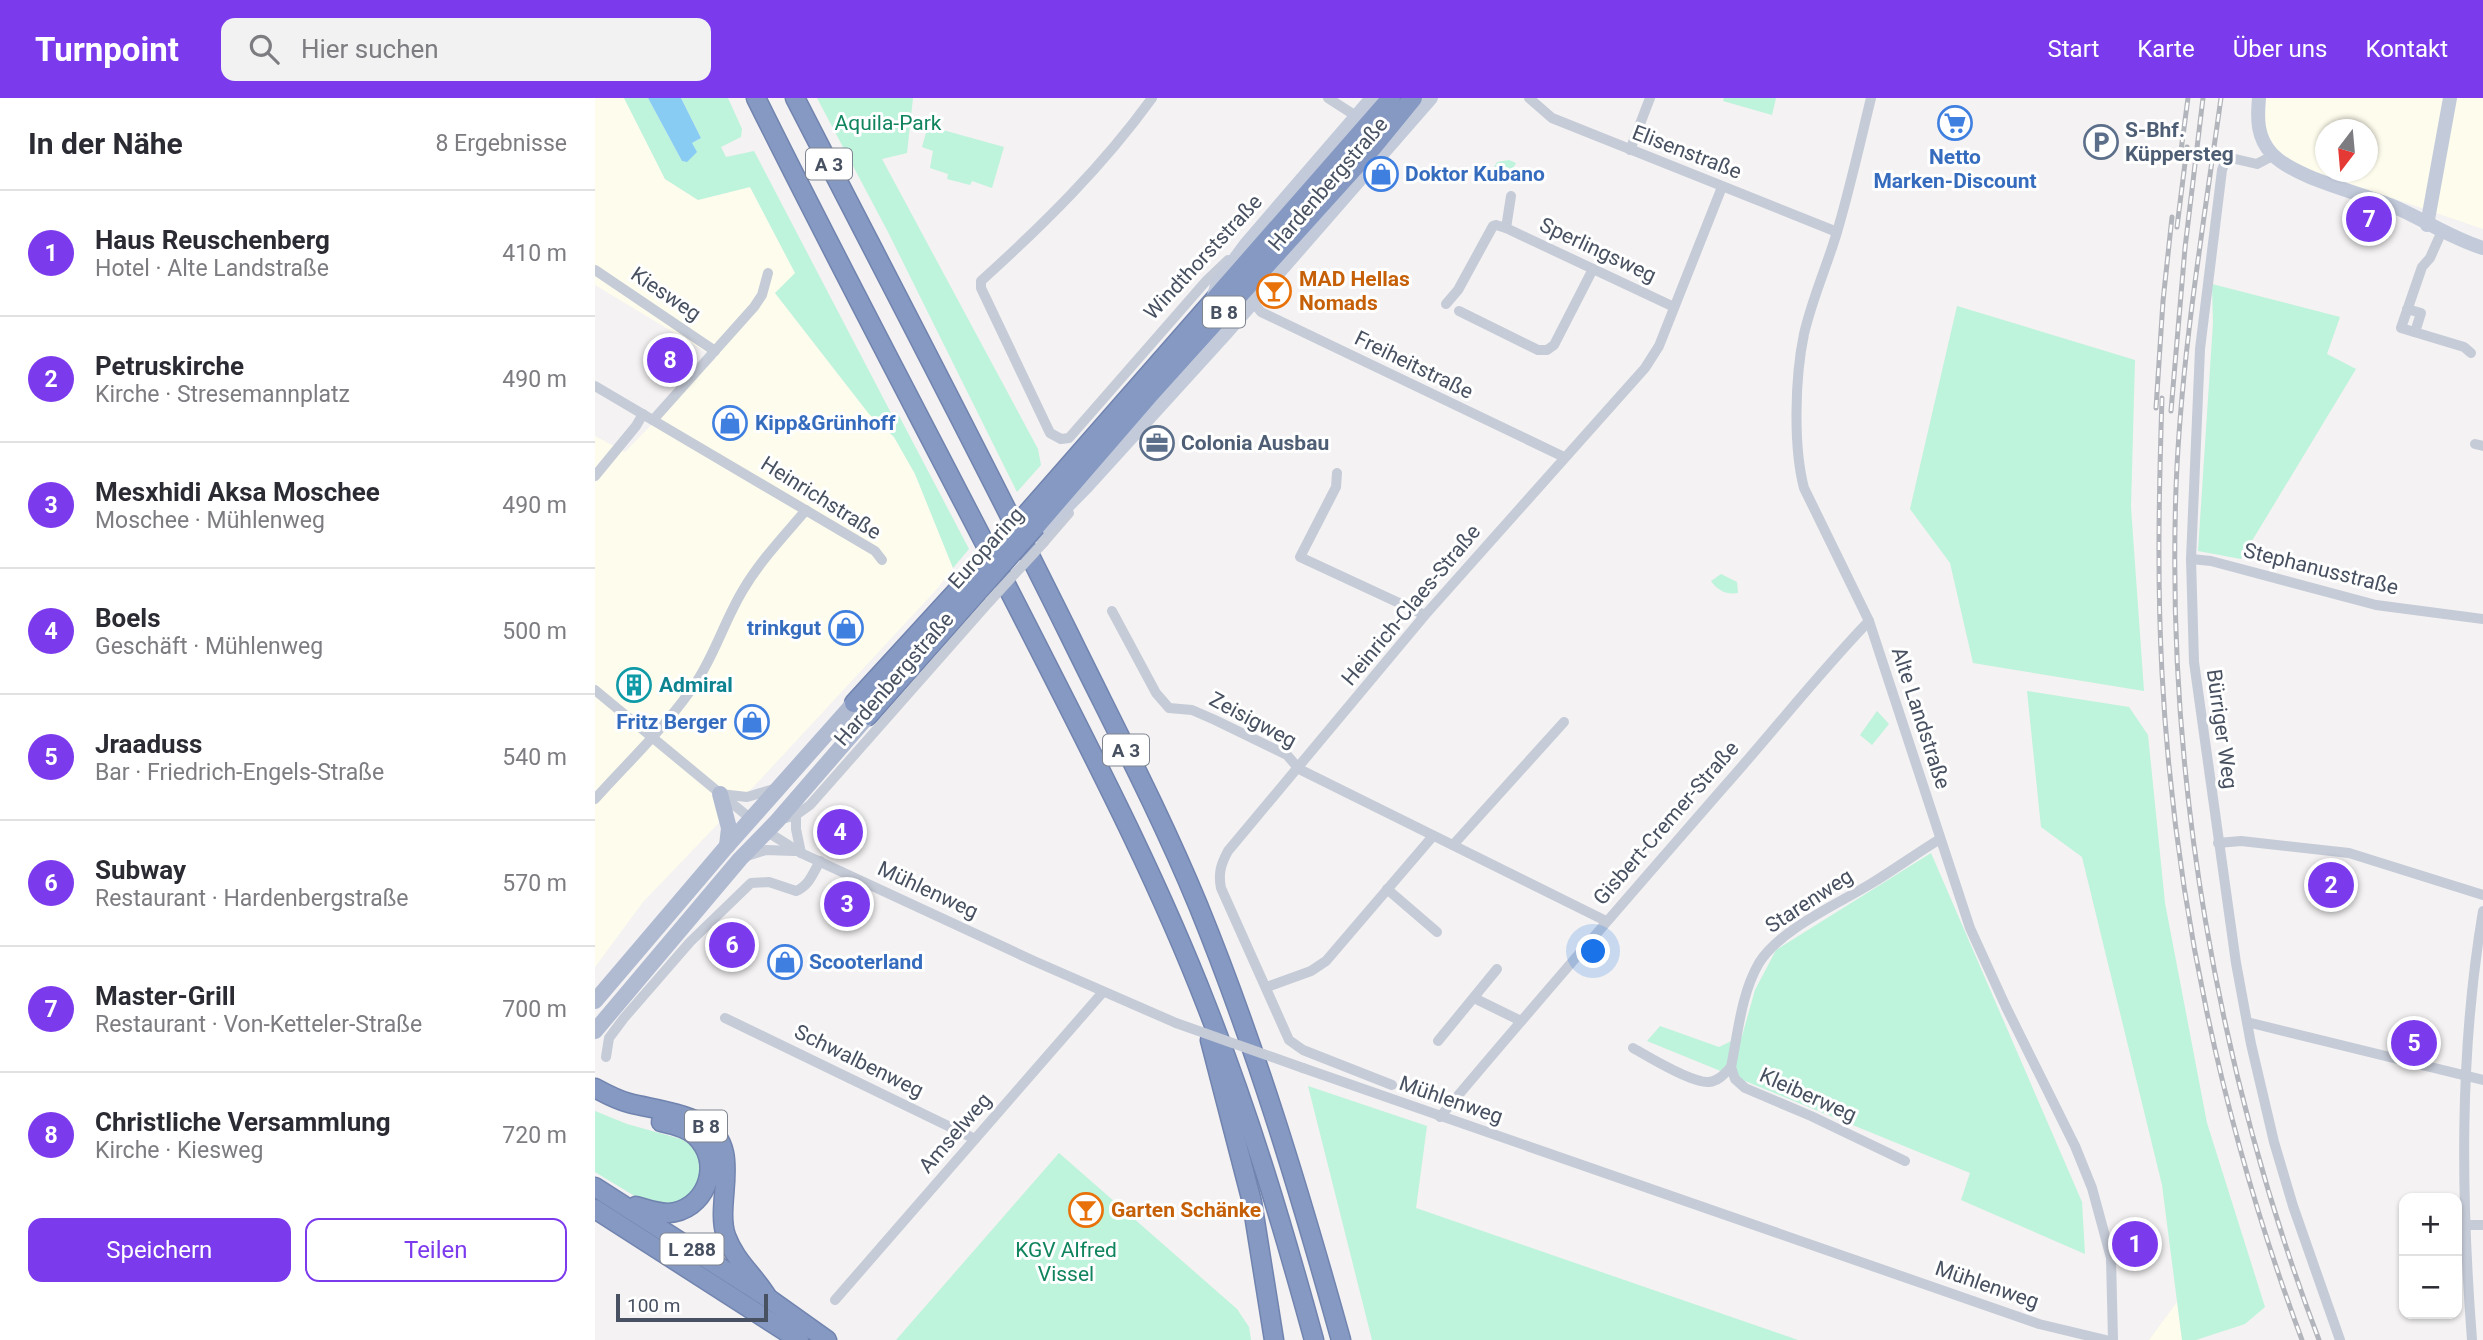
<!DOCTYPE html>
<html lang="de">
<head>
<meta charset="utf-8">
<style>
  :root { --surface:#fff; --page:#f2f2f3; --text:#2b2b33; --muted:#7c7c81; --line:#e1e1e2; --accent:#7c3aed }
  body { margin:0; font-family:Roboto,sans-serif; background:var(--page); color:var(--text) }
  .controls { position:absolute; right:21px; bottom:21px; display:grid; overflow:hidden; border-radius:14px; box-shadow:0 2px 5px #0004 }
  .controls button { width:63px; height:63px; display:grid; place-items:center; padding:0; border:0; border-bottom:2px solid var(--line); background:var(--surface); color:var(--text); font:35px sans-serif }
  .compass { position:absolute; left:1720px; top:21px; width:63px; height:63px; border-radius:50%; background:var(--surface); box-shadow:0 2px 5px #0004; rotate:196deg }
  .scale { position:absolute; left:21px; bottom:18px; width:152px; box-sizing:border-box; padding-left:7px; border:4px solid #485161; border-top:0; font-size:19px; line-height:24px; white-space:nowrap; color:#485161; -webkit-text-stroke:5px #fff; paint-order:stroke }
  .you { position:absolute; left:999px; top:854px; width:24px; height:24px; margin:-18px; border:5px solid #fff; border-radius:50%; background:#1a73e8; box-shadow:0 0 0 10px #1a73e833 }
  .badge { display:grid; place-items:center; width:46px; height:46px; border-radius:50%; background:var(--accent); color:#fff; font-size:23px; font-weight:700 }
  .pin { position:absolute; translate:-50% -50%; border:4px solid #fff; box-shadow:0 2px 7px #0006 }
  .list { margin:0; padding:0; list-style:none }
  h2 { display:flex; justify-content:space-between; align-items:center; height:91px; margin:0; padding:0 28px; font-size:30px }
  h2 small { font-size:23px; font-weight:400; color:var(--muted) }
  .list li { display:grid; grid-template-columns:46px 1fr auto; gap:21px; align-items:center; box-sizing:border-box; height:126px; padding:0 28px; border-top:2px solid var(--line) }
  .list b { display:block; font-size:26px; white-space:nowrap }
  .list p { margin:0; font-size:23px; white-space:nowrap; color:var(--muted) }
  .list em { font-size:23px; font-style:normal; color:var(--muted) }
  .actions { display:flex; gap:14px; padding:21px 28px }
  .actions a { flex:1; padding:16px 0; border:2px solid var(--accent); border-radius:14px; text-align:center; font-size:24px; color:var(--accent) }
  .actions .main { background:var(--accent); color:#fff }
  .icon { flex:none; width:38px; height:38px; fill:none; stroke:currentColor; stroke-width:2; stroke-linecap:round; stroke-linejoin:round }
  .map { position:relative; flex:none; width:1888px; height:1242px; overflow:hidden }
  header { display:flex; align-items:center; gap:42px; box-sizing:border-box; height:98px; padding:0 35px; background:var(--accent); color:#fff }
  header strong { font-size:33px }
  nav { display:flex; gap:38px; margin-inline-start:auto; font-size:24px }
  .search { width:490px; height:63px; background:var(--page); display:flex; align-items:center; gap:18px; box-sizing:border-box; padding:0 24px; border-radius:14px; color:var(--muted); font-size:26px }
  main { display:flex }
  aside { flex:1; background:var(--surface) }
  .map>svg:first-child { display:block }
</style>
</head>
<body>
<header>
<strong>Turnpoint</strong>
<div class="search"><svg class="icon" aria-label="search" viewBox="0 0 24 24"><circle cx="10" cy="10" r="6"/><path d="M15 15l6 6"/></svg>Hier suchen</div>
<nav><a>Start</a><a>Karte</a><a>Über uns</a><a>Kontakt</a></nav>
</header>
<main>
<aside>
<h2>In der Nähe<small>8 Ergebnisse</small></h2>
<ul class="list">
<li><span class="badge">1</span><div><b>Haus Reuschenberg</b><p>Hotel · Alte Landstraße</p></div><em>410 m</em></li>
<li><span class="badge">2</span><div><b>Petruskirche</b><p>Kirche · Stresemannplatz</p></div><em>490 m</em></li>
<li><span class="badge">3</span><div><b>Mesxhidi Aksa Moschee</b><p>Moschee · Mühlenweg</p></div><em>490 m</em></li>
<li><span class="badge">4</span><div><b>Boels</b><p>Geschäft · Mühlenweg</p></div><em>500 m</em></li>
<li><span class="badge">5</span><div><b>Jraaduss</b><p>Bar · Friedrich-Engels-Straße</p></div><em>540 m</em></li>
<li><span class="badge">6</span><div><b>Subway</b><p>Restaurant · Hardenbergstraße</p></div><em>570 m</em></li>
<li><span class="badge">7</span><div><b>Master-Grill</b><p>Restaurant · Von-Ketteler-Straße</p></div><em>700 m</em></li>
<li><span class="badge">8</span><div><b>Christliche Versammlung</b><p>Kirche · Kiesweg</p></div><em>720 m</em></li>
</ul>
<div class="actions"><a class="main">Speichern</a><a>Teilen</a></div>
</aside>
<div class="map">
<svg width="1888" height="1242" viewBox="0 0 1888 1242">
  <rect width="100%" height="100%" fill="#f4f2f2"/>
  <!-- commercial -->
  <g fill="#fefcec" fill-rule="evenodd">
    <polygon points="0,0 29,0 70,81 103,102 155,89 201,176 180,195 274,316 299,339 320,376 358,470 341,492 163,684 48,804 0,869 0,338 30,354 121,260 0,187"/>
    <path d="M 1671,0 L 1888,0 L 1888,131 L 1718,73 L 1691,61 L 1680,49 L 1669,29 ZM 1730,32 L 1772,32 L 1772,74 L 1730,74 Z"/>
    <polygon points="1582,1204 1587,1242 1554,1242"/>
  </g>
  <!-- green -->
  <g fill="#bef3dc">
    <polygon points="29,0 53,0 87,63 92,64 97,45 106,40 86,0 133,0 147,31 146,39 126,49 131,59 159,53 296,315 302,314 374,451 358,470 320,376 299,339 274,316 180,195 200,175 155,89 103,102 70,81"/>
    <polygon points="222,0 318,0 312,55 287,61 443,351 446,367 422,394 293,134"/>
    <polygon points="1129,0 1181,0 1177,17 1128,3"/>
    <polygon points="319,24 409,49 397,90 377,83 375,87 352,81 353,76 335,70 338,53 327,49 331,35 317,31"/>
    <polygon points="914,62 921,65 914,78 898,71 902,64"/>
    <polygon points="1617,186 1745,219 1732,256 1761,271 1646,461 1603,453 1618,225"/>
    <polygon points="1362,208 1540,262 1536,409 1549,593 1378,565 1355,465 1315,411"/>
    <path d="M 1126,476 L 1142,484 L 1143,495 C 1132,497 1123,493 1116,483 Z"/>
    <polygon points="1432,593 1534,609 1553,637 1570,805 1612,1025 1670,1209 1650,1226 1601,1242 1587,1242 1567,1087 1487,759 1446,729"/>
    <polygon points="1282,613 1294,626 1277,647 1265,637"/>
    <polygon points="1336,755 1487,1104 1490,1156 1366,1102 1375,1075 1052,943 1065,928 1124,949 1147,938 1160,892 1181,852"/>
    <polygon points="713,988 832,1028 821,1110 1203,1242 777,1242"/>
    <polygon points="0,1013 32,1026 86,1041 96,1047 104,1055 108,1067 104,1088 89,1104 56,1108 0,1074"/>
    <polygon points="464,1055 642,1211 654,1229 656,1242 301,1242"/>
  </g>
  <!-- water -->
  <polygon fill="#88cbf3" points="53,0 86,0 106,40 97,45 102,54 92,64 87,63"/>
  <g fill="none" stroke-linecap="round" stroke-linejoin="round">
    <!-- highway casing -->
    <g stroke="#7184af" stroke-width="21">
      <g id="highway">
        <path d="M 161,0 C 252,184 350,366 443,549 C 503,667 564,785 612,909 C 655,1018 688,1129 719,1242"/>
        <path d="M 200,0 C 292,179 385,356 474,536 C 518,626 565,715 603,807 C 661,949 705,1095 746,1242"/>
        <polyline points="434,413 796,0"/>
        <polyline points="441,428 555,296 778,49 818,0"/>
        <polyline points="259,605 380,473"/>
        <polyline points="273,618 388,488"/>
        <polyline points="615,942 657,1104 679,1242"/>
        <path d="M 0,990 C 11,996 22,1002 34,1005 C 58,1011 84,1014 106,1025 C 150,1048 119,1103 131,1138 C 140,1163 160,1178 173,1200"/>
        <polyline points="0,1089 173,1200 232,1242"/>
        <path d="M 41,1108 C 51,1111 62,1115 73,1115 C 109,1113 127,1070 105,1043 C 96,1031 80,1027 66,1024"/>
        <polyline points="0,1111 204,1242"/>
      </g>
    </g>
    <!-- street -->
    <g stroke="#c5cbd7" stroke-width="10">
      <path d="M 557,0 C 508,68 448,127 386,183 L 386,190 L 455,335 L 466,341 L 474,340 L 612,182 L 633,162"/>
      <polyline points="733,0 761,18"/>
      <polyline points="934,0 957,20 1242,134"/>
      <path d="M 1276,0 C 1265,45 1255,90 1242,134 C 1232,168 1217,201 1209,236 C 1200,279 1198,348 1209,390 L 1274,523 L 1375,830 L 1411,909 L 1480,1048 L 1497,1090 L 1516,1160 L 1518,1242"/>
      <polyline points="1035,52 1055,0"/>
      <polyline points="1679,57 1662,66 1636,60 1630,64 1627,72 1605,251 1596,461 1599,564 1641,865 1656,946 1679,1044 1698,1108 1745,1242"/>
      <polyline points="916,98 911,130 1079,209"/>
      <polyline points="1847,133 1835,160 1827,169 1806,230 1869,249 1876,255"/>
      <polyline points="0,172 120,253"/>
      <polyline points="658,204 666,214 969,359"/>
      <polyline points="851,206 863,192 898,128 901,127 911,130"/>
      <polyline points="1812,211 1826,215 1820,234"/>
      <polyline points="864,213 943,252 952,252 959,247 998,171"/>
      <polyline points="0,288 280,453 287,462"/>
      <polyline points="58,322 159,209 167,197 173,175"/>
      <polyline points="1880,346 1888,348"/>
      <polyline points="742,375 741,389 705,459 830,517"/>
      <polyline points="0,378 41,328 48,316"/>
      <polyline points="449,444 474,415"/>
      <polyline points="1596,461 1616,463 1781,507 1888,521"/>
      <polyline points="517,513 561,595 574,610 597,612 620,622 692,657 704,671 1011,823"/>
      <polyline points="0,592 156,721"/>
      <polyline points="125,696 152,699 179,691"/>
      <path d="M 0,701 C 34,663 74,626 102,583 C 121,553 130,522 148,492 C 165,463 189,438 211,412"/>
      <polyline points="201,717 201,731 206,755"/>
      <polyline points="184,722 201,717 215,707 395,503"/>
      <polyline points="171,733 206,755 439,863 581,925"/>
      <polyline points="1623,745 1646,743 1754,755 1888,797"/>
      <polyline points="858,747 969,624"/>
      <polyline points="152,758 171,752 199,753"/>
      <polyline points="792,791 842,834"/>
      <polyline points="672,889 716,873 731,863 838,738"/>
      <polyline points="879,900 926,923"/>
      <polyline points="130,920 380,1041"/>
      <polyline points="1652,924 1888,982"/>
      <polyline points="843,943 902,871"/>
      <path d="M 1038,950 C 1054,959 1096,985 1114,984 C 1124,983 1130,975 1136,969 L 1140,981 L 1150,990 L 1216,1018 L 1310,1063"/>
      <path d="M 11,959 L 14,940 L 29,920 L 95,844 L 156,785 L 174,784 L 201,793 C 214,788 218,775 225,763"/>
      <path d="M 1136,969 C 1143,935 1146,896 1164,865 C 1185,831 1243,806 1277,785 C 1300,771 1322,755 1345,741"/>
      <polyline points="708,970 1444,1226 1511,1242"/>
      <path d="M 797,987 L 708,952 L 694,942 L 626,790 C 623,775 626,766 633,753 L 830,517 L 1050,270 L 1064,248 L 1127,89"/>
      <path d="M 845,1019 C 938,908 1033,799 1128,690 C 1177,635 1223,576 1274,523"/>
      <polyline points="1870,1127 1888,1127"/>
      <polyline points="240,1202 508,894"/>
      <path d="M 1877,1242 C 1866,1099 1864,954 1888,813"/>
    </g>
    <!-- secondary -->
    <g stroke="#c3cbdb" stroke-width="14">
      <path d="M 1664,0 C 1662,21 1662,40 1677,56 C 1700,80 1762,94 1795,107 C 1827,120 1855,140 1888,150"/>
      <polyline points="1832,127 1855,0"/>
      <polyline points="618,201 623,184 652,145 777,0"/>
      <polyline points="438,438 445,436 492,388 631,235 836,0"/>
    </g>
    <!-- primary -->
    <g stroke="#b0bbd2" stroke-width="16">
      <polyline points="125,696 134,730 132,748"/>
      <polyline points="0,903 132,748 259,605"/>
      <polyline points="0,933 145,761 182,723 273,618"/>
    </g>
    <!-- highway -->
    <use href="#highway" stroke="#8699c3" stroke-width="18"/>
    <!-- rail casing -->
    <g stroke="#b3b5bc" stroke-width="5">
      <g id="rail">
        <path d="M 1626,0 C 1608,130 1586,259 1581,390 C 1571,678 1622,973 1724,1242"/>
        <polyline points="1585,60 1593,0"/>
        <polyline points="1582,129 1592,49"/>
        <path d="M 1567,300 C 1564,392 1562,483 1567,575 C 1579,802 1628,1030 1707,1242"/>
        <polyline points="1561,310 1568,203 1577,119"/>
        <polyline points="1576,313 1590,150 1608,0"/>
      </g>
    </g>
    <!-- rail -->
    <use href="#rail" stroke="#fff" stroke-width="2.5" stroke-dasharray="8" stroke-linecap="butt"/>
    <!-- highway-bridge casing -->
    <g stroke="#7184af" stroke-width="21" stroke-linecap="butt">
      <g id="highway-bridge">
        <polyline points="380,473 434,413"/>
        <polyline points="388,488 441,428"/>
      </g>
    </g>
    <!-- street-bridge -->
    <g stroke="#c5cbd7" stroke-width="10">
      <polyline points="395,503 449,444"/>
      <polyline points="581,925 708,970"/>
    </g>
    <!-- highway-bridge -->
    <use href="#highway-bridge" stroke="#8699c3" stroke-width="18"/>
  </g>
  <!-- icons -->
  <defs>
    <g id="supermarket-ring" transform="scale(1.75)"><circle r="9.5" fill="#fff" stroke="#3f7fe0" stroke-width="1.5"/><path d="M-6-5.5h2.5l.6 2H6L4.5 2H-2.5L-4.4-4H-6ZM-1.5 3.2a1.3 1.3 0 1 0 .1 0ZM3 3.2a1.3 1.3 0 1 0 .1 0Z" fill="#3f7fe0"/></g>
    <g id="parking-ring" transform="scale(1.75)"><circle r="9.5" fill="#fff" stroke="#5c6f8a" stroke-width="1.5"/><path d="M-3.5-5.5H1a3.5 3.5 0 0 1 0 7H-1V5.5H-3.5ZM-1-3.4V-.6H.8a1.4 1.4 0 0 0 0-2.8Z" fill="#5c6f8a"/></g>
    <g id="shop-ring" transform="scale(1.75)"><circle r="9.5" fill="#fff" stroke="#3f7fe0" stroke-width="1.5"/><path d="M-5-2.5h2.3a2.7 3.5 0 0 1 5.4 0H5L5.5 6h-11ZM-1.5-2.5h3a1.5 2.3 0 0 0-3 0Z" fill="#3f7fe0"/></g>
    <g id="bar-ring" transform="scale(1.75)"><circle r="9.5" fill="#fff" stroke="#e8710a" stroke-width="1.5"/><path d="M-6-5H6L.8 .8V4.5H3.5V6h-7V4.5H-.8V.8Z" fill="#e8710a"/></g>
    <g id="office-ring" transform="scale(1.75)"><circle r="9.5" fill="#fff" stroke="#5c6f8a" stroke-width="1.5"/><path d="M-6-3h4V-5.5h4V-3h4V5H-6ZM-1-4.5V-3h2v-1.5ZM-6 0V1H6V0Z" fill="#5c6f8a"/></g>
    <g id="building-ring" transform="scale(1.75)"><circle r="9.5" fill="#fff" stroke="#0f9aa8" stroke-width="1.5"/><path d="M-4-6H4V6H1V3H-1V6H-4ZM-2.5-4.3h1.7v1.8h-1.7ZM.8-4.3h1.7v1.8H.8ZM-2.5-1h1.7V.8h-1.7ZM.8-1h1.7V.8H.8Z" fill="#0f9aa8"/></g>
  </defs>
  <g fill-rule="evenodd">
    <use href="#supermarket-ring" x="1360" y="25"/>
    <use href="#parking-ring" x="1506" y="44"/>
    <use href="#shop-ring" x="786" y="76"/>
    <use href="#bar-ring" x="679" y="193"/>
    <use href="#shop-ring" x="135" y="325"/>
    <use href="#office-ring" x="562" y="345"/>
    <use href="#shop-ring" x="251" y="530"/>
    <use href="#building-ring" x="39" y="587"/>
    <use href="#shop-ring" x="157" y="624"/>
    <use href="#shop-ring" x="190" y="864"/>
    <use href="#bar-ring" x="491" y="1112"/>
  </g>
  <g text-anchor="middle" stroke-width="6" stroke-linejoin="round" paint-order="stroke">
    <!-- shield labels -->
    <g fill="#fff" stroke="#7f8590" stroke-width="2">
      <rect x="211" y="50.5" width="46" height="31" rx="5"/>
      <rect x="608" y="198.5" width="42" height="31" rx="5"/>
      <rect x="508" y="636.5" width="46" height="31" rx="5"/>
      <rect x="90" y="1012.5" width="42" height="31" rx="5"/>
      <rect x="65.5" y="1135.5" width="63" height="31" rx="5"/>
    </g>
    <g font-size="19" font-weight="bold" fill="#485161">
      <text x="234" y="73">A 3</text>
      <text x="629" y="221">B 8</text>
      <text x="531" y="659">A 3</text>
      <text x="111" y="1035">B 8</text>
      <text x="97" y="1158">L 288</text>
    </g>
    <!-- park labels -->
    <g font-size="21" fill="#10845e" stroke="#fff">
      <text x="293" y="32">Aquila-Park</text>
      <text x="471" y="1159">KGV Alfred<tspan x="471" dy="24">Vissel</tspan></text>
    </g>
    <!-- service labels -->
    <g font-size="21" font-weight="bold" fill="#4e5e75" stroke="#fff" text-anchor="start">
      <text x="1530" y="39">S-Bhf.<tspan x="1530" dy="24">Küppersteg</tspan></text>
      <text x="586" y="352">Colonia Ausbau</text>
    </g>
    <!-- street labels -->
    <g font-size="21" fill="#485161" stroke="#fff">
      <text transform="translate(1092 54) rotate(21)" y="7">Elisenstraße</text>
      <text transform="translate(733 86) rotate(-49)" y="7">Hardenbergstraße</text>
      <text transform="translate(1003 152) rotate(25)" y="7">Sperlingsweg</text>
      <text transform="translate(608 159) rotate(-47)" y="7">Windthorststraße</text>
      <text transform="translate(71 196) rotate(34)" y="7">Kiesweg</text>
      <text transform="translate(819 267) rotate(26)" y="7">Freiheitstraße</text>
      <text transform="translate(226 400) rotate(32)" y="7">Heinrichstraße</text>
      <text transform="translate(391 450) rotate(-48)" y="7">Europaring</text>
      <text transform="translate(1726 471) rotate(14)" y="7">Stephanusstraße</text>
      <text transform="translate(816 507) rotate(-50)" y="7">Heinrich-Claes-Straße</text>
      <text transform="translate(299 581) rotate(-49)" y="7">Hardenbergstraße</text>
      <text transform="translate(1326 620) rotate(72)" y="7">Alte Landstraße</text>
      <text transform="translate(658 622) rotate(28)" y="7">Zeisigweg</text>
      <text transform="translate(1627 631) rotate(82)" y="7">Bürriger Weg</text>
      <text transform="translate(1071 725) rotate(-49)" y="7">Gisbert-Cremer-Straße</text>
      <text transform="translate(333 792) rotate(25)" y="7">Mühlenweg</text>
      <text transform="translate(1214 803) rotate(-33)" y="7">Starenweg</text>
      <text transform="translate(264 963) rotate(26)" y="7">Schwalbenweg</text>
      <text transform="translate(1213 997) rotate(24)" y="7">Kleiberweg</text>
      <text transform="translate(856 1002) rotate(19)" y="7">Mühlenweg</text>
      <text transform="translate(360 1035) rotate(-49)" y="7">Amselweg</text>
      <text transform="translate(1392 1187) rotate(19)" y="7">Mühlenweg</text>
    </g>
    <!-- shop labels -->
    <g font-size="21" font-weight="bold" fill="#366cbe" stroke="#fff" text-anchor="start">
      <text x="1360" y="66" text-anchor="middle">Netto<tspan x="1360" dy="24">Marken-Discount</tspan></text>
      <text x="810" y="83">Doktor Kubano</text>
      <text x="160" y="332">Kipp&amp;Grünhoff</text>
      <text x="226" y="537" text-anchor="end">trinkgut</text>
      <text x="132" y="631" text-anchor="end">Fritz Berger</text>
      <text x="214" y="871">Scooterland</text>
    </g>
    <!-- food labels -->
    <g font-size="21" font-weight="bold" fill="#c56008" stroke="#fff" text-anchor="start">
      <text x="704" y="188">MAD Hellas<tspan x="704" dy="24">Nomads</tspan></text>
      <text x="516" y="1119">Garten Schänke</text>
    </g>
    <!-- culture labels -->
    <g font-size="21" font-weight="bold" fill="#0d838f" stroke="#fff" text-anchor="start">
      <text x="64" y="594">Admiral</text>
    </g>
  </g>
</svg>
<div class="controls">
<button>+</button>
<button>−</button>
</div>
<svg class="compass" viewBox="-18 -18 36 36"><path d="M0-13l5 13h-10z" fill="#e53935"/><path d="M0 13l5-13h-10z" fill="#7c7c81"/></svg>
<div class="scale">100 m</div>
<div class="you"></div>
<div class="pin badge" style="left:1540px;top:1146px">1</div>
<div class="pin badge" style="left:1736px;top:787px">2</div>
<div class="pin badge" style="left:252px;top:806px">3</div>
<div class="pin badge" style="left:245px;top:734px">4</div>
<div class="pin badge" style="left:1819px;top:945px">5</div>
<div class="pin badge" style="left:137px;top:847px">6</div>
<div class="pin badge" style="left:1774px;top:121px">7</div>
<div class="pin badge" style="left:75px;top:262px">8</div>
</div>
</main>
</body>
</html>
